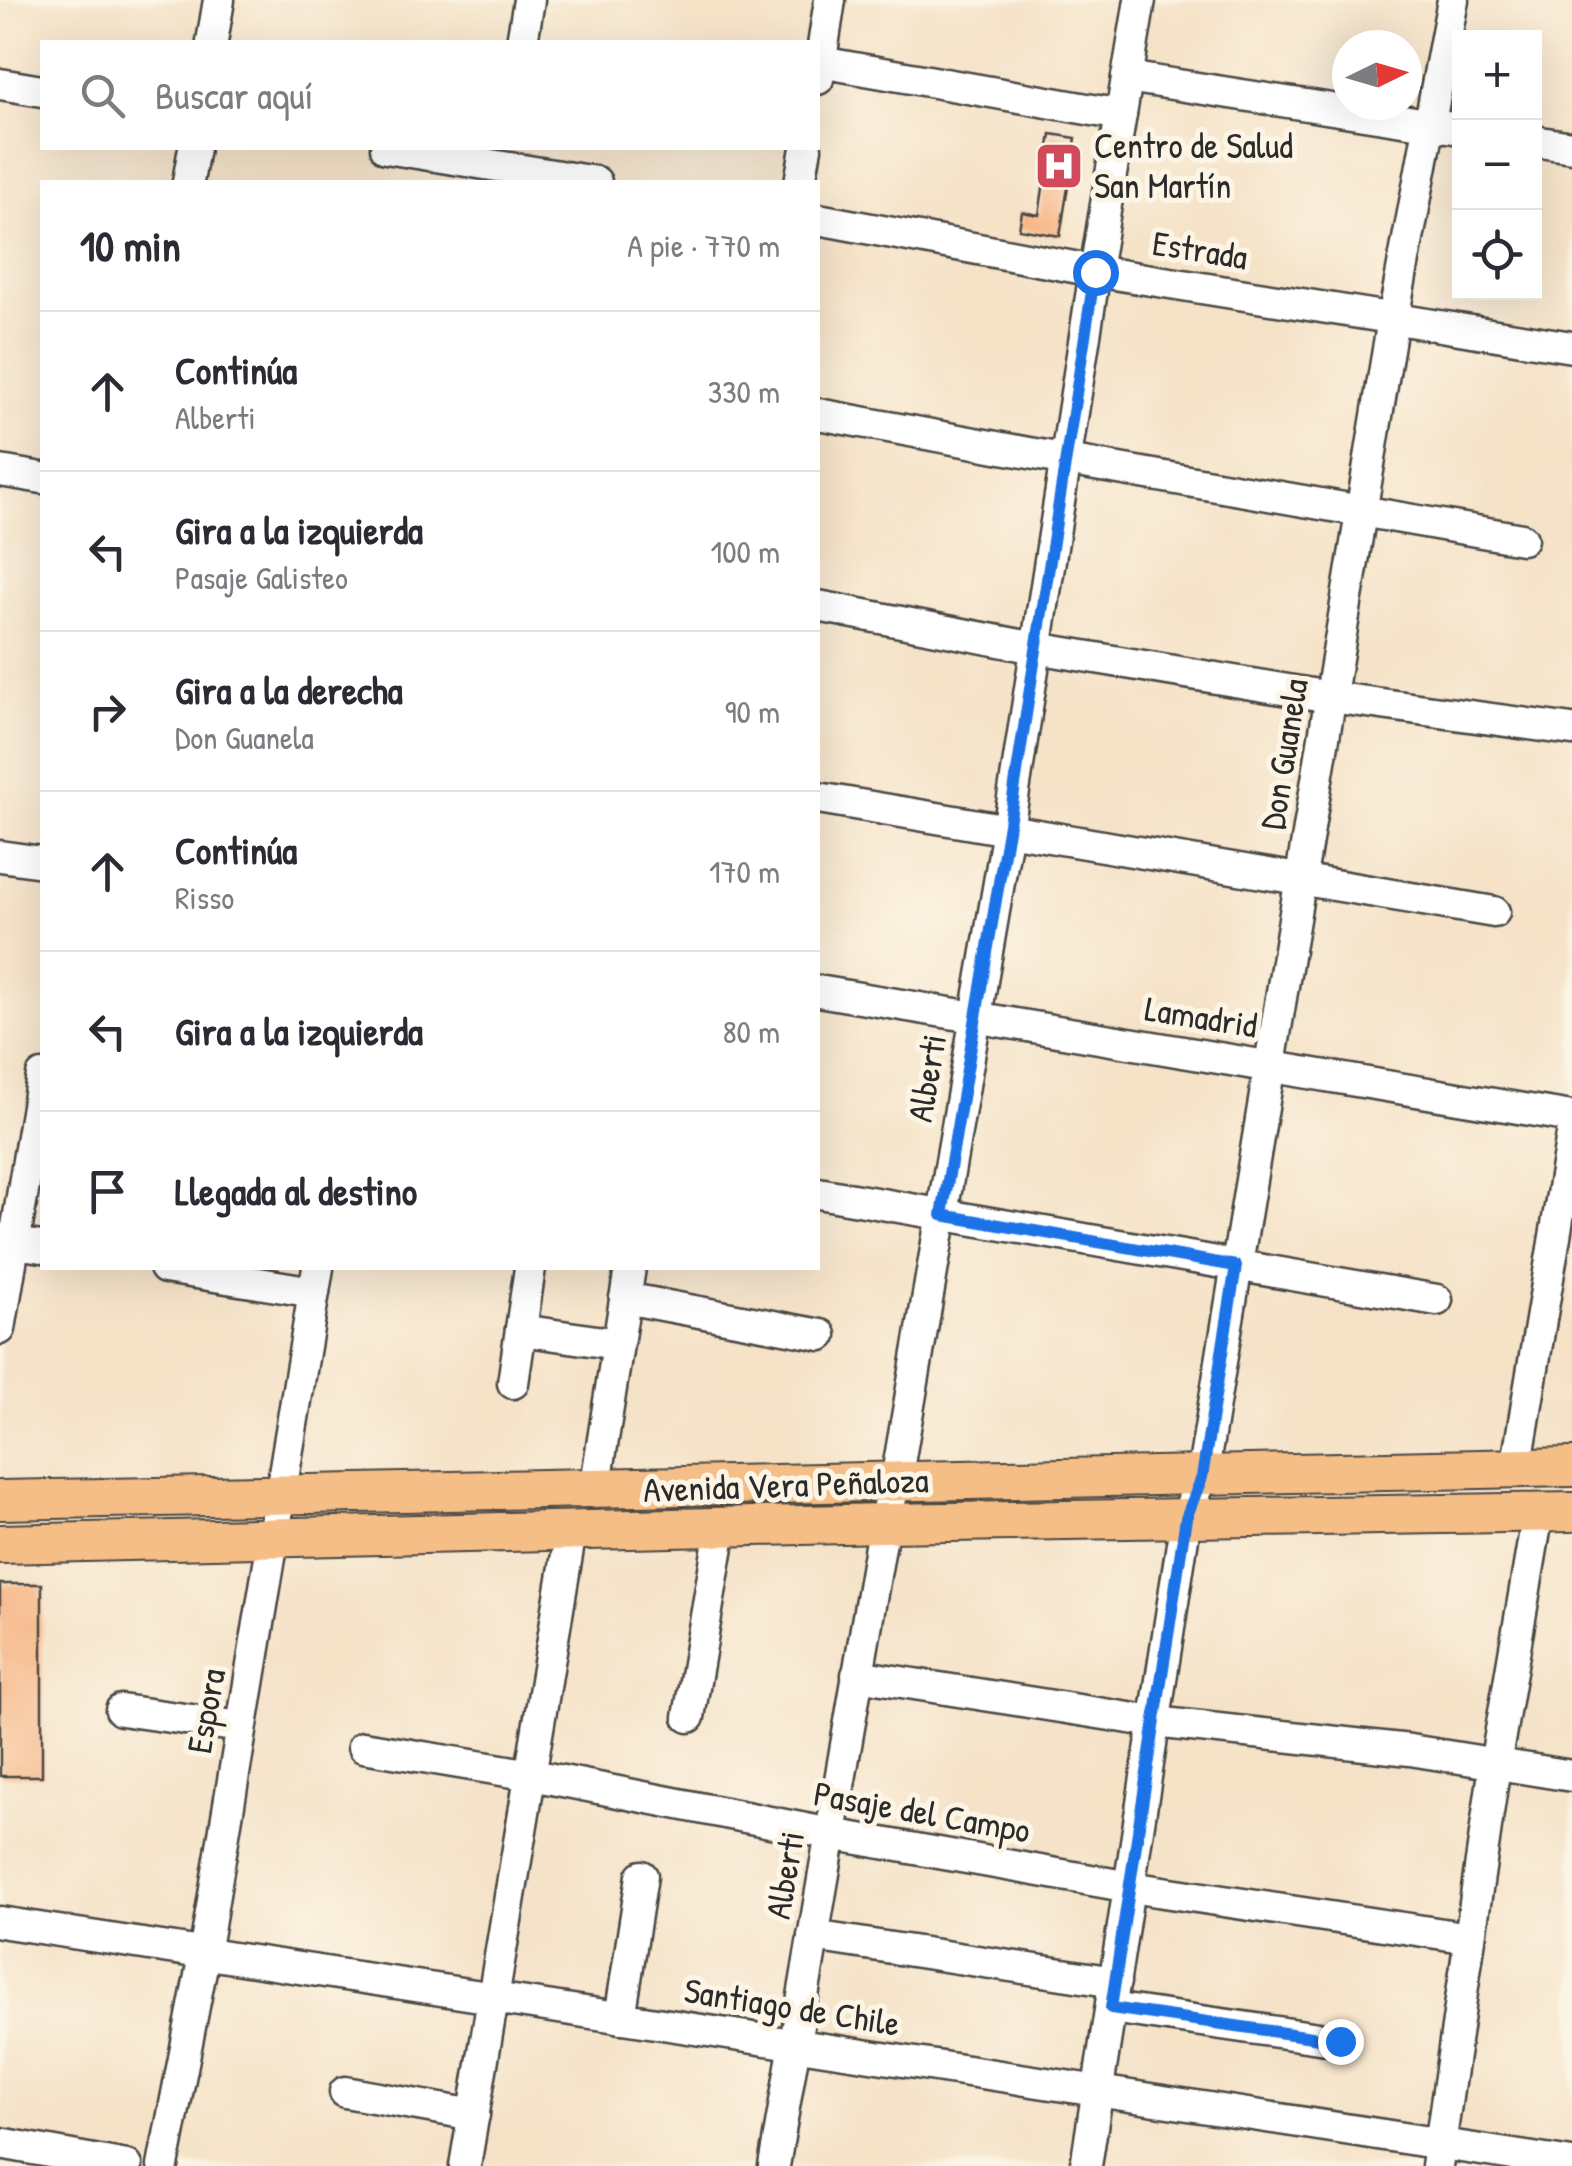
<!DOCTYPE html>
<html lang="es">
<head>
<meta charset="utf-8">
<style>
  :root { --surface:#fff; --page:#f2f2f3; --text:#2b2b33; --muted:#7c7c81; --line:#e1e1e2 }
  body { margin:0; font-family:"Patrick Hand",sans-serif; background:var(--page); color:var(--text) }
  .controls { position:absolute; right:30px; top:30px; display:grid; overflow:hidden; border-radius:0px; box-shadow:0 10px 40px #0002 }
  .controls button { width:90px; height:90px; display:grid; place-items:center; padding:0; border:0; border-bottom:2px solid var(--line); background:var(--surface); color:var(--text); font:50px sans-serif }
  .compass { position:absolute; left:1332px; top:30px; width:90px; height:90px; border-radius:50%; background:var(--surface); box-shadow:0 10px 40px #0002; rotate:85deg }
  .stop { position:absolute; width:30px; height:30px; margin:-22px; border:8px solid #1a73e8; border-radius:50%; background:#fff }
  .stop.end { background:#1a73e8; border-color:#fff; box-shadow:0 2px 10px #0008 }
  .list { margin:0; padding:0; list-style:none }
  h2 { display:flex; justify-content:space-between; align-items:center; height:130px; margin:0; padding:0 40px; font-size:42px }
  h2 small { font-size:32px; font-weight:400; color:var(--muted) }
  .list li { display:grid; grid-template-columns:65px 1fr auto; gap:30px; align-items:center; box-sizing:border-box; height:160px; padding:0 40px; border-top:2px solid var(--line) }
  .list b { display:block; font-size:38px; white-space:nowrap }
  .list p { margin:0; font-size:32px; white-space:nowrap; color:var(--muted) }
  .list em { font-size:32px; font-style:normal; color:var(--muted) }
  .icon { flex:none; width:55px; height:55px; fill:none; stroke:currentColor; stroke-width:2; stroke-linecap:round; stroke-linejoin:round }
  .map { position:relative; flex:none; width:1572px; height:2166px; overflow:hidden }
  .search { position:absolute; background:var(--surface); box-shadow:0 10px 40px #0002; left:40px; top:40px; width:780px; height:110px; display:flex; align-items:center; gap:25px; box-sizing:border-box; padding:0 35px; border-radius:0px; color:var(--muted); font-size:38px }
  .panel { position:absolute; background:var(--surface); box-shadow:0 10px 40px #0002; left:40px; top:180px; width:780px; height:1090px; border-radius:0px }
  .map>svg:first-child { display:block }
</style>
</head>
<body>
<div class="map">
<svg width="1572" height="2166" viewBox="0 0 1572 2166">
  <rect width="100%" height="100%" fill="#fcf5e5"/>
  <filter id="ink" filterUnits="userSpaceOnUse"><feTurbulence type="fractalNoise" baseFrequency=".01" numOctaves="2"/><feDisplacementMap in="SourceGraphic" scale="20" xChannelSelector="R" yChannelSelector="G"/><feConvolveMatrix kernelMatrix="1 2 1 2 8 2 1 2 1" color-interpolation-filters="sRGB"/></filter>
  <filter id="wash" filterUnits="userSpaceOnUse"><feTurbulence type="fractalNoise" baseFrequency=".0048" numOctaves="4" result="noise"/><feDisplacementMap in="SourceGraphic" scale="40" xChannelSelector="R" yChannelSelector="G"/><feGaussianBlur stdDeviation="2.25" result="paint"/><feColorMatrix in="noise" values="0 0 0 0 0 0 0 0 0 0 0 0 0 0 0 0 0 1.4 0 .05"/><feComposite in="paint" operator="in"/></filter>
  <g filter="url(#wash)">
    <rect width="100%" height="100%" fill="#f5e2c7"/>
    <g id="blocks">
      <!-- building -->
      <g fill="#f6b382">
        <polygon points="1051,134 1076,138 1060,236 1019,229 1022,212 1039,215"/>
        <rect x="0" y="1584" width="42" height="192"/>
      </g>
    </g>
  </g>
  <g filter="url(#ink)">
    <use href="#blocks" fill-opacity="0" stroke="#494642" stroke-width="2.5"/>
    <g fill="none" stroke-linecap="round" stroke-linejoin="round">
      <!-- minor casing -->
      <g stroke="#494642" stroke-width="35">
        <g id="minor">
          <polyline points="212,42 219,0"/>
          <polyline points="522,42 529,0"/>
          <polyline points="820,62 1121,115"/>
          <polyline points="1127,77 1460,129"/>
          <polyline points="818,79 830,0"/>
          <polyline points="0,84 42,91"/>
          <polyline points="1534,141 1572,147"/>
          <polyline points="386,148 596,182"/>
          <polyline points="188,182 194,148"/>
          <polyline points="800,182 806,148"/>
          <polyline points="818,219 1095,271 1572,347"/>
          <polyline points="818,414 1067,460 1522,539"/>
          <polyline points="0,471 42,478"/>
          <polyline points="818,606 1036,648 1330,697 1572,730"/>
          <polyline points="818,798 1494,912"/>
          <polyline points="0,856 42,862"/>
          <polyline points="818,991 1572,1117"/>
          <polyline points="818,1193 1437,1300"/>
          <polyline points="0,1241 42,1247"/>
          <polyline points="165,1268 314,1292"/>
          <polyline points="625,1298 821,1335"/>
          <polyline points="0,1329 42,1076"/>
          <polyline points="521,1330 617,1344"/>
          <polyline points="513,1383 530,1268"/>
          <polyline points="1516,1469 1572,1135"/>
          <polyline points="595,1490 630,1268"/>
          <polyline points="857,1675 1155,1722 1410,1750 1572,1776"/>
          <polyline points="121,1710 241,1727"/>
          <polyline points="689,1717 721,1528"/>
          <polyline points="363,1747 532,1775 831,1834 1130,1887 1470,1938"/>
          <polyline points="0,1922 1572,2164"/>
          <polyline points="813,1936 1115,1982"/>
          <polyline points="1111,2008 1340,2041"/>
          <polyline points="620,2018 642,1876"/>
          <polyline points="345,2092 474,2115"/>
          <polyline points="0,2143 127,2166"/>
          <polyline points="163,2166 204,1955 318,1268"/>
          <polyline points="465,2166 571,1531"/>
          <polyline points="774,2166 884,1523 896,1481 1008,830 1095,271 1140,0"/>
          <polyline points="1086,2166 1186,1518 1202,1477 1393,319 1453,0"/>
          <polyline points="1437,2166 1495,1765 1538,1513"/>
        </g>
      </g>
      <!-- major casing -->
      <g stroke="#494642" stroke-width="42">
        <g id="major">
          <path d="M 0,1500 C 524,1490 1048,1481 1572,1467"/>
          <polyline points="0,1544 884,1523 1572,1512"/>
        </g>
      </g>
      <!-- minor -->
      <use href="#minor" stroke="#fff" stroke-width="30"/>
      <!-- major -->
      <use href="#major" stroke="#f6be87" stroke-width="38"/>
    </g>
  </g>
  <g fill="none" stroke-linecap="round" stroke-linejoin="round" filter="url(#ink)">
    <!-- route -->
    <polyline stroke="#1a73e8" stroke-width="12" points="1095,272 1008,830 942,1215 1236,1266 1202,1477 1186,1518 1111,2008 1340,2041"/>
  </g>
  <!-- icons -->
  <defs>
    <g id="hospital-square" transform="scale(2.5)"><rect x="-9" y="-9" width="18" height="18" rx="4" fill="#d1495b" stroke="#fcf5e5"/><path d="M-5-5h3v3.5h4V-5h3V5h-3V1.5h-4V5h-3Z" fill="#fff"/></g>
  </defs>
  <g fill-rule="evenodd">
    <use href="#hospital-square" x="1059" y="166"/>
  </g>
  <g text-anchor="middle" stroke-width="10" stroke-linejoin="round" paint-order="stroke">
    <!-- poi labels -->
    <g font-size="35" fill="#2b2b2b" stroke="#fcf5e5" text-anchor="start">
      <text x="1094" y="158">Centro de Salud<tspan x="1094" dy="40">San Martín</tspan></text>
    </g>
    <!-- street labels -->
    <g font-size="35" fill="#2b2b2b" stroke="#fcf5e5">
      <text transform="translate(1200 250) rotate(9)" y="12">Estrada</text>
      <text transform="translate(1284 754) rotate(-81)" y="12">Don Guanela</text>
      <text transform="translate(1201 1017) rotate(9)" y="12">Lamadrid</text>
      <text transform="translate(927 1078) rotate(-80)" y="12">Alberti</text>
      <text transform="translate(786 1485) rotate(-2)" y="12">Avenida Vera Peñaloza</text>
      <text transform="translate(206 1711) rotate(-80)" y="12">Espora</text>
      <text transform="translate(922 1812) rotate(10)" y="12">Pasaje del Campo</text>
      <text transform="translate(785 1875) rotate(-80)" y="12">Alberti</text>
      <text transform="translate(792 2007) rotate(9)" y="12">Santiago de Chile</text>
    </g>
  </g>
</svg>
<div class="controls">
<button>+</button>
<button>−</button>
<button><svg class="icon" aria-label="locate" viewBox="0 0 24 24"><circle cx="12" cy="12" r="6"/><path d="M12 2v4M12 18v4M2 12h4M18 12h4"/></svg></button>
</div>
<svg class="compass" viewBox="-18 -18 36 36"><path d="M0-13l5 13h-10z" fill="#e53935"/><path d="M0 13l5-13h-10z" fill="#7c7c81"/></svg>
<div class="stop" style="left:1095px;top:272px"></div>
<div class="stop end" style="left:1340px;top:2041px"></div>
<div class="search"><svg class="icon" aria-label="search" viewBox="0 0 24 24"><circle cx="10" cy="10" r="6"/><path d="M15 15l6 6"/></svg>Buscar aquí</div>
<section class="panel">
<h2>10 min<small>A pie · 770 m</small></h2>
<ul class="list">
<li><svg class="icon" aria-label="ahead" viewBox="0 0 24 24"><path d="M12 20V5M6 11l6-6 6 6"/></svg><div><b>Continúa</b><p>Alberti</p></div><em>330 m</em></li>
<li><svg class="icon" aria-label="left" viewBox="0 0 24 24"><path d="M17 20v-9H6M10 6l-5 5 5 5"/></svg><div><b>Gira a la izquierda</b><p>Pasaje Galisteo</p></div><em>100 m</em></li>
<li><svg class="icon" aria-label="right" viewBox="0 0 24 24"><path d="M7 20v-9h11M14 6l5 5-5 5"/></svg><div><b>Gira a la derecha</b><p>Don Guanela</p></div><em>90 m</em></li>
<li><svg class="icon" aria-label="ahead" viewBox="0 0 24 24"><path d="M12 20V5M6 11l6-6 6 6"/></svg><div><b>Continúa</b><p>Risso</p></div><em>170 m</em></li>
<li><svg class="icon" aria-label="left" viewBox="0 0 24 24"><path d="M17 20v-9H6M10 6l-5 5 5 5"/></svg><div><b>Gira a la izquierda</b></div><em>80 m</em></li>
<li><svg class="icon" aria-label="arrive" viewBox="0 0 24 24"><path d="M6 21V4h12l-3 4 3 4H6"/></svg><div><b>Llegada al destino</b></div></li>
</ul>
</section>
</div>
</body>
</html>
